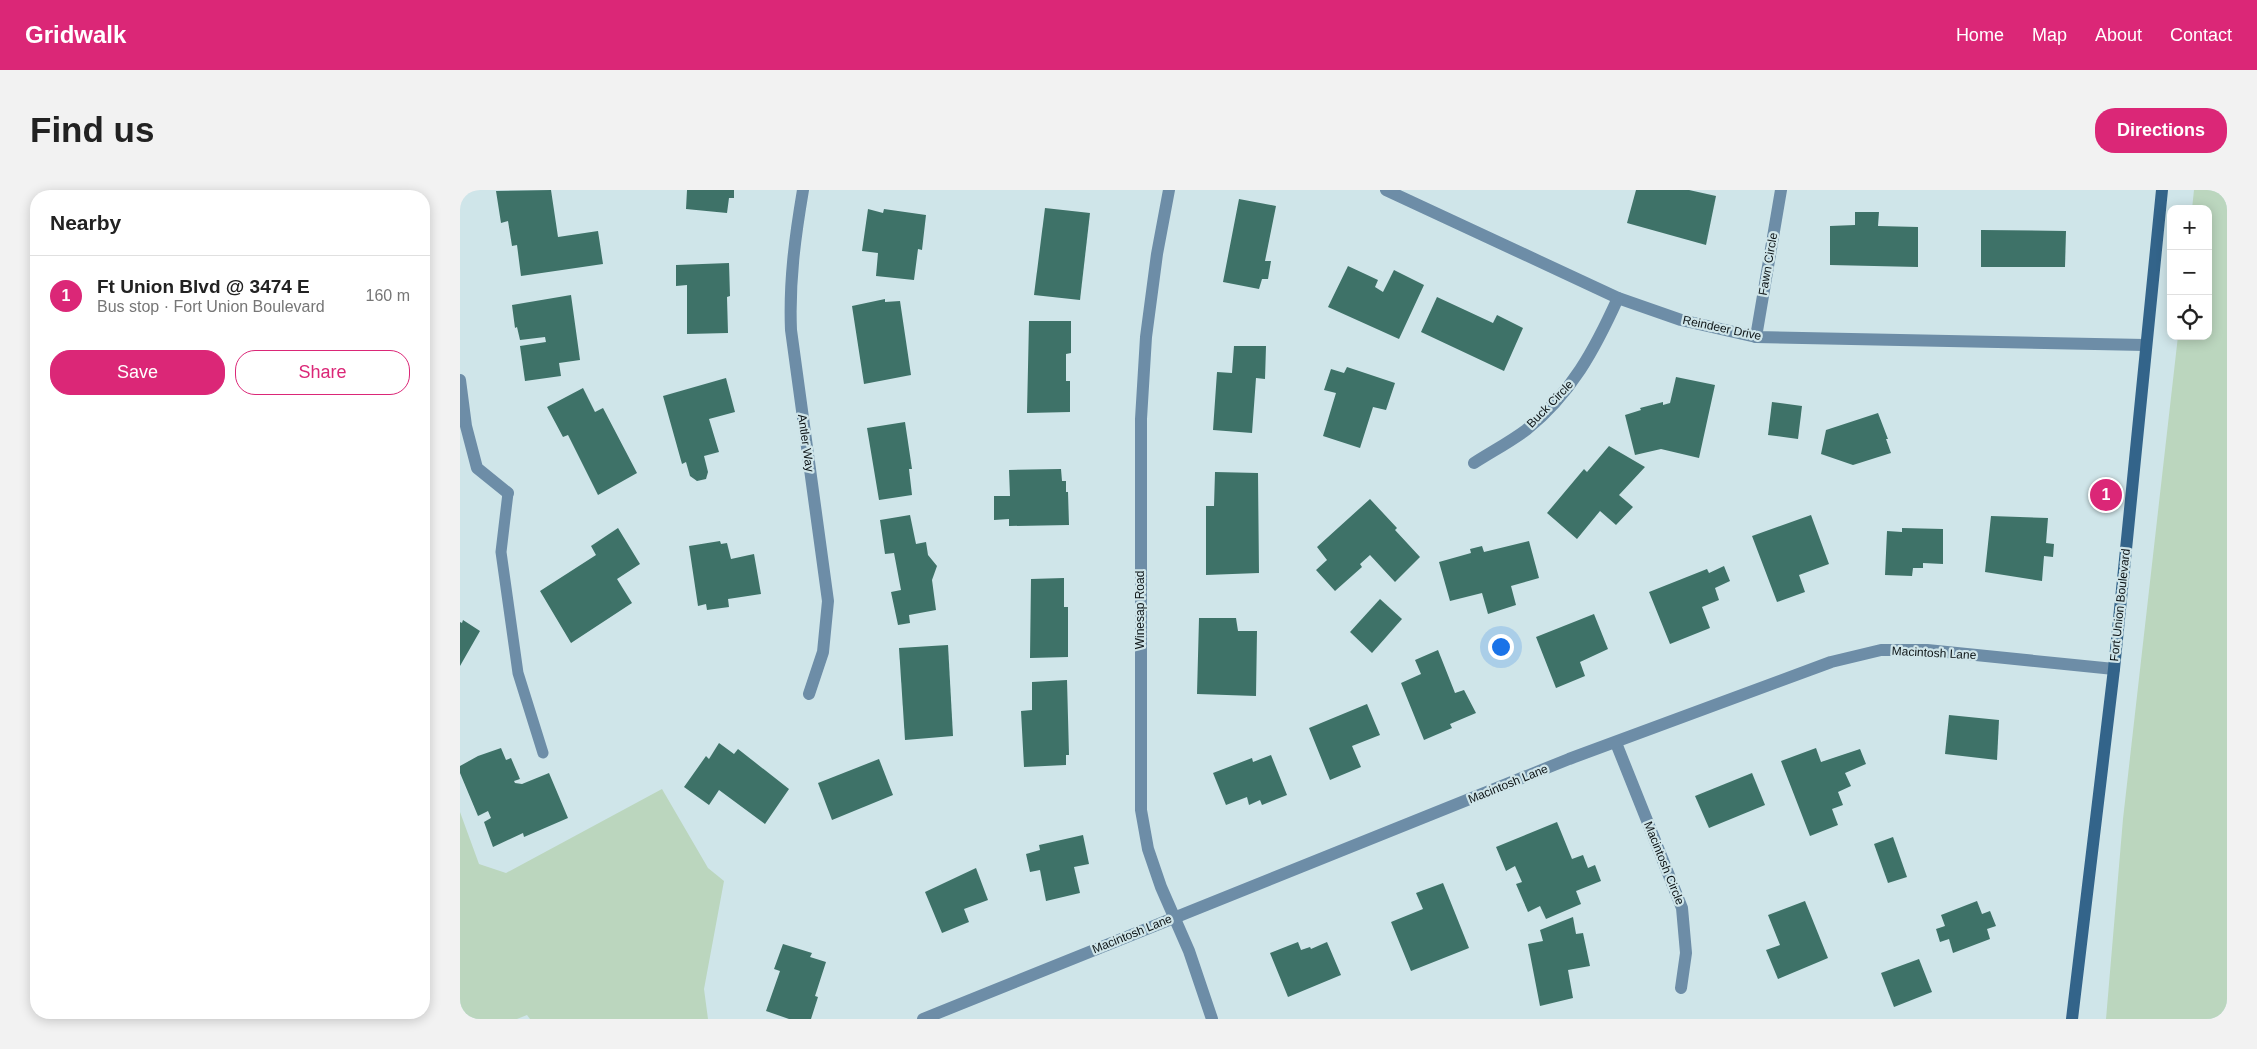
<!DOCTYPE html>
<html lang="en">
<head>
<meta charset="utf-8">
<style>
  :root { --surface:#fff; --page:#f2f2f2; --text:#222; --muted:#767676; --line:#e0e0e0; --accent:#db2777 }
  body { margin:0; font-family:Helvetica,sans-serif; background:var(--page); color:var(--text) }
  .controls { position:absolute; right:15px; top:15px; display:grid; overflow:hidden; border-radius:10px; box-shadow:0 2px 12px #0003 }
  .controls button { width:45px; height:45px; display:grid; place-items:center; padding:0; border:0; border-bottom:1px solid var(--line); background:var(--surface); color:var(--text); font:25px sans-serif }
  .you { position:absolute; left:1040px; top:456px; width:18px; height:18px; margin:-12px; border:4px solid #fff; border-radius:50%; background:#1a73e8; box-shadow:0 0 0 8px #1a73e833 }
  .badge { display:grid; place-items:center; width:32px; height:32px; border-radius:50%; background:var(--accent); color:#fff; font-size:16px; font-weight:700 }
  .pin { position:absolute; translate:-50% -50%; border:2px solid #fff; box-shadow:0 1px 5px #0006 }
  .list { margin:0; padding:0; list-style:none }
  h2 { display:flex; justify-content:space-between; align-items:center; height:65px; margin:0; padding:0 20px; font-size:21px }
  h2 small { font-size:16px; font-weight:400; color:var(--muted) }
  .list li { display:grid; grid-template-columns:32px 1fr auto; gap:15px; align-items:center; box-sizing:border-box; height:80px; padding:0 20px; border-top:1px solid var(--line) }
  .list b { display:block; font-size:19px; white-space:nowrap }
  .list p { margin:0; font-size:16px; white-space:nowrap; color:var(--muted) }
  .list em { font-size:16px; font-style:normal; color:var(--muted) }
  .actions { display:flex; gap:10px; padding:15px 20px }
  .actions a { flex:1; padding:11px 0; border:1px solid var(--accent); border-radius:20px; text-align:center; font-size:18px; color:var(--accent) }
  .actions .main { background:var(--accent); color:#fff }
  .icon { flex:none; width:28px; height:28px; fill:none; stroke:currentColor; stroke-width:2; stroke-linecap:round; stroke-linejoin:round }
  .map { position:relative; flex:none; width:1767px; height:829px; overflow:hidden; border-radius:20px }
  header { display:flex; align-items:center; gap:30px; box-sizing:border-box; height:70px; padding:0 25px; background:var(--accent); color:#fff }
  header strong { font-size:24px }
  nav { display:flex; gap:28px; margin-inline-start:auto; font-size:18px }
  .intro { display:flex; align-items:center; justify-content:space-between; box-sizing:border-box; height:120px; padding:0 30px }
  h1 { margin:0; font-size:35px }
  .button { padding:12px 22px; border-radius:20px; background:var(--accent); color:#fff; font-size:18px; font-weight:700 }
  main { display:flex; gap:30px; padding:0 30px }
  aside { flex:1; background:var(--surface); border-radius:20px; box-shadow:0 2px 12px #0003 }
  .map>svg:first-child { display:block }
</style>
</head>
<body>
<header>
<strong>Gridwalk</strong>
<nav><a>Home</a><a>Map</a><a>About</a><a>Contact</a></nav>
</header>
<div class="intro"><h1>Find us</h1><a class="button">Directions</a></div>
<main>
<aside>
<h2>Nearby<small></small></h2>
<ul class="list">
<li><span class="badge">1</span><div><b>Ft Union Blvd @ 3474 E</b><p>Bus stop · Fort Union Boulevard</p></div><em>160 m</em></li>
</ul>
<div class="actions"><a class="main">Save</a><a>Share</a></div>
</aside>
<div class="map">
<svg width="1767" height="829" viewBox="0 0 1767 829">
  <rect width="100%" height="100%" fill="#cfe5e9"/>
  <!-- green -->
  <g fill="#bbd6be">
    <polygon points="1734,0 1767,0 1767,829 1646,829 1663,629 1718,146 1748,146 1748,19 1732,19"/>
    <polygon points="202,599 248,678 264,691 244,799 248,829 70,829 67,825 57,829 0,829 0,622 19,674 46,683"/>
  </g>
  <!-- building -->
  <g fill="#3e7268">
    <polygon points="91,0 98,47 138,41 143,74 61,86 57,55 52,56 48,31 41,33 36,1"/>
    <polygon points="227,0 274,0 274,8 269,8 267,23 226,19"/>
    <polygon points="1176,0 1229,0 1256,6 1246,55 1167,33"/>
    <polygon points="779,9 816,16 805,71 811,71 808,89 802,89 799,99 763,92"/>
    <polygon points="585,18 630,23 620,110 574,105"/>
    <polygon points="408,19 423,23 424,19 466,25 462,60 458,59 454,90 416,86 418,63 402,61"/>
    <polygon points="1395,22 1419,22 1418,36 1458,37 1458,77 1370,75 1370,36 1395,35"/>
    <polygon points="1521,40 1606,41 1605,77 1521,77"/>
    <polygon points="269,73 270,106 267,107 268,143 227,144 227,95 216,96 216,75"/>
    <polygon points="888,76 918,90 915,97 923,102 934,80 964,95 939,149 868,117"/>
    <polygon points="111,105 120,170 99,173 101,186 65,191 60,156 86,152 85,147 60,150 57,137 55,138 52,115"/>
    <polygon points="977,107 1033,133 1037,125 1063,138 1044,181 961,142"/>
    <polygon points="425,109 425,112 440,111 451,185 404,194 392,116"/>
    <polygon points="569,131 611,131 611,163 606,164 606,191 610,191 610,222 567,223"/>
    <polygon points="774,156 806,156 805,189 796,188 792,243 753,240 757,182 772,183"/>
    <polygon points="887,177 935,193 926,220 913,217 900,258 863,246 876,203 864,200 871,179 884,183"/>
    <polygon points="1216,187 1255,195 1239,268 1201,259 1175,265 1165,225 1181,220 1180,218 1203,212 1203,215 1210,213"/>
    <polygon points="266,188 275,222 249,229 259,262 244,266 248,282 246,289 237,291 230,286 226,272 222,274 203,206"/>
    <polygon points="123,198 135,222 143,218 177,283 138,305 108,245 103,247 87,217"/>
    <polygon points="1312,212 1342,216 1338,249 1308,245"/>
    <polygon points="1418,223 1428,249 1426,249 1431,263 1393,275 1361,264 1366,240"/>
    <polygon points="445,232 452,279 449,279 452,305 419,310 407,238"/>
    <polygon points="1149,256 1185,277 1159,305 1173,317 1156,335 1140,321 1117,349 1087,323 1124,279 1127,282"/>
    <polygon points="601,279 602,291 606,291 606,302 608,302 609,335 549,336 549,329 534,330 534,306 550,306 549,280"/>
    <polygon points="755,282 798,283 799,383 746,385 746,316 754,316"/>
    <polygon points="910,309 937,338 935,340 960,367 935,392 910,365 900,374 902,377 875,401 856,380 867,370 857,357"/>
    <polygon points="450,325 456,354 466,352 468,365 477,376 472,390 476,420 449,425 450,433 438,435 431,402 441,400 434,363 425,364 420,330"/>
    <polygon points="1351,325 1369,374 1339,385 1345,402 1317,412 1292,346"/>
    <polygon points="1531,326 1588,328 1586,353 1594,354 1593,367 1584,366 1582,391 1525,382"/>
    <polygon points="158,338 180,374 157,389 172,413 111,453 80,401 136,365 131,356"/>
    <polygon points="1442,338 1483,339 1483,374 1463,373 1463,378 1453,378 1452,386 1425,385 1427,341 1442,342"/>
    <polygon points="260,351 261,354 267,353 271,369 294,364 301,404 268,409 269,417 247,420 246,414 238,416 229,356"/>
    <polygon points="1069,351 1079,388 1051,396 1056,415 1028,424 1022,403 990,411 979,372 1011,363 1010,359 1022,356 1024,362"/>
    <polygon points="1264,376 1270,391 1255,398 1259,410 1242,417 1250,438 1210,454 1189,402 1247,379 1249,383"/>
    <polygon points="604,388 604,417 608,417 608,467 570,468 571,389"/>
    <polygon points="920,409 942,429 912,463 890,442"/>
    <polygon points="1134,424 1148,459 1120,472 1125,486 1096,498 1076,447"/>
    <polygon points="739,428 776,428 778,441 797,441 796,506 737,504"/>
    <polygon points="3,430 20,441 0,476 0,432 2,433"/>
    <polygon points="488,455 493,546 445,550 439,458"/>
    <polygon points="978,460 995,503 1004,500 1016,523 990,534 992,538 964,550 941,493 961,484 955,470"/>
    <polygon points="607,490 609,565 606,565 606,575 564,577 561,521 572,520 572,492"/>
    <polygon points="907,514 920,545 892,556 901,577 870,590 849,538"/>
    <polygon points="1489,525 1539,530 1537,570 1485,564"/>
    <polygon points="259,553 274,564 278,559 329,599 305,634 259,600 249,615 224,597 246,566 249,569"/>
    <polygon points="41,558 46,570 51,568 60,589 54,591 55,593 62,594 89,583 108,628 64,647 63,643 33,657 24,632 31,628 28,621 18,626 0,583 0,576 18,566"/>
    <polygon points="1356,558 1361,572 1400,559 1406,574 1385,583 1391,596 1378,602 1383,615 1372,619 1378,635 1350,646 1321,571"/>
    <polygon points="811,565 827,605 802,615 800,610 789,615 787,607 766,615 753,583 792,568 793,572"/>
    <polygon points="419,569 433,605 372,630 358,593"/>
    <polygon points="1292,583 1305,615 1249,638 1235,606"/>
    <polygon points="1097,632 1112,669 1123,665 1128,678 1135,675 1141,691 1116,701 1121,714 1086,729 1080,716 1068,722 1056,694 1062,692 1055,676 1046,681 1036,657"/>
    <polygon points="623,645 629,674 614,677 620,703 586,711 580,680 570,682 566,664 580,660 579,655"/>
    <polygon points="1433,647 1447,687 1428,693 1414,654"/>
    <polygon points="516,678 528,710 504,719 509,732 482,743 465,702"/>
    <polygon points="983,693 1009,758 951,781 931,732 963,719 956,703"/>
    <polygon points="1345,711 1368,768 1318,789 1306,760 1320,755 1308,725"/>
    <polygon points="1517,711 1522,724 1530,721 1536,736 1527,739 1530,749 1493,763 1489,749 1480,752 1476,739 1485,736 1481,725"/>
    <polygon points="1113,727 1116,744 1123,743 1130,776 1108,780 1113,808 1080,816 1068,754 1083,751 1080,740"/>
    <polygon points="838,752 841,760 850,757 851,759 867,752 881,785 828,807 810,763"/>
    <polygon points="323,754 352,763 350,767 366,772 355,806 358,807 351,829 329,829 306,821 320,781 314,779"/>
    <polygon points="1459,769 1472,802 1434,817 1421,783"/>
  </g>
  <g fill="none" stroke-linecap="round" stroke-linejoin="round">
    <!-- service -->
    <polyline stroke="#6d8da7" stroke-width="11" points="48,303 41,362 58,483 83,563"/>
    <!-- minor -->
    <g stroke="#6d8da7" stroke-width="12">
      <path d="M 343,0 C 335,47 329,92 331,140 L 368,411 L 363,462 L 349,504"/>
      <polyline points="709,0 697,64 686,147 681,229 681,620 688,659 701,697 729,761 752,829"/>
      <polyline points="926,0 1158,108 1221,130 1296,147 1685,155"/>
      <polyline points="1296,147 1321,0"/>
      <polyline points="0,190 6,236 17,278 48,303"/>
      <path d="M 1014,273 C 1031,262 1050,252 1066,240 C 1111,204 1135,159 1158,108"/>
      <polyline points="1156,553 1222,718 1226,763 1221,798"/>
      <polyline points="463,829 1109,569 1371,472 1421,460 1467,460 1654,479"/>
    </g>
    <!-- secondary -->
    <polyline stroke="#33648a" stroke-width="12" points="1612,829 1654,479 1702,0"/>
  </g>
  <g text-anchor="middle" stroke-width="4.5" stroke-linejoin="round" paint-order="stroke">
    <!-- street labels -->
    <g font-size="12" fill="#0c1315" stroke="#cfe5e9">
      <text transform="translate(1308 74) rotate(-80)" y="4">Fawn Circle</text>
      <text transform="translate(1262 138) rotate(12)" y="4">Reindeer Drive</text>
      <text transform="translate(1090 214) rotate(-46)" y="4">Buck Circle</text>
      <text transform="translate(346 253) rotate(82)" y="4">Antler Way</text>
      <text transform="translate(1660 415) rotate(-84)" y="4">Fort Union Boulevard</text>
      <text transform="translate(680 420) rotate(-90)" y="4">Winesap Road</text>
      <text transform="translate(1474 463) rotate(3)" y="4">Macintosh Lane</text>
      <text transform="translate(1048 594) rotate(-22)" y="4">Macintosh Lane</text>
      <text transform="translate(1204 673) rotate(68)" y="4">Macintosh Circle</text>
      <text transform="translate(672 744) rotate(-22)" y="4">Macintosh Lane</text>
    </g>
  </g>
</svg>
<div class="controls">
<button>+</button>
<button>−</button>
<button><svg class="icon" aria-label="locate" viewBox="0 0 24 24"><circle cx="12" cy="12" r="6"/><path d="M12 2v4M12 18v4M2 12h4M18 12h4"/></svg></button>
</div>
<div class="you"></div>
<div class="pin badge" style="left:1646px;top:305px">1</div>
</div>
</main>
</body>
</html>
